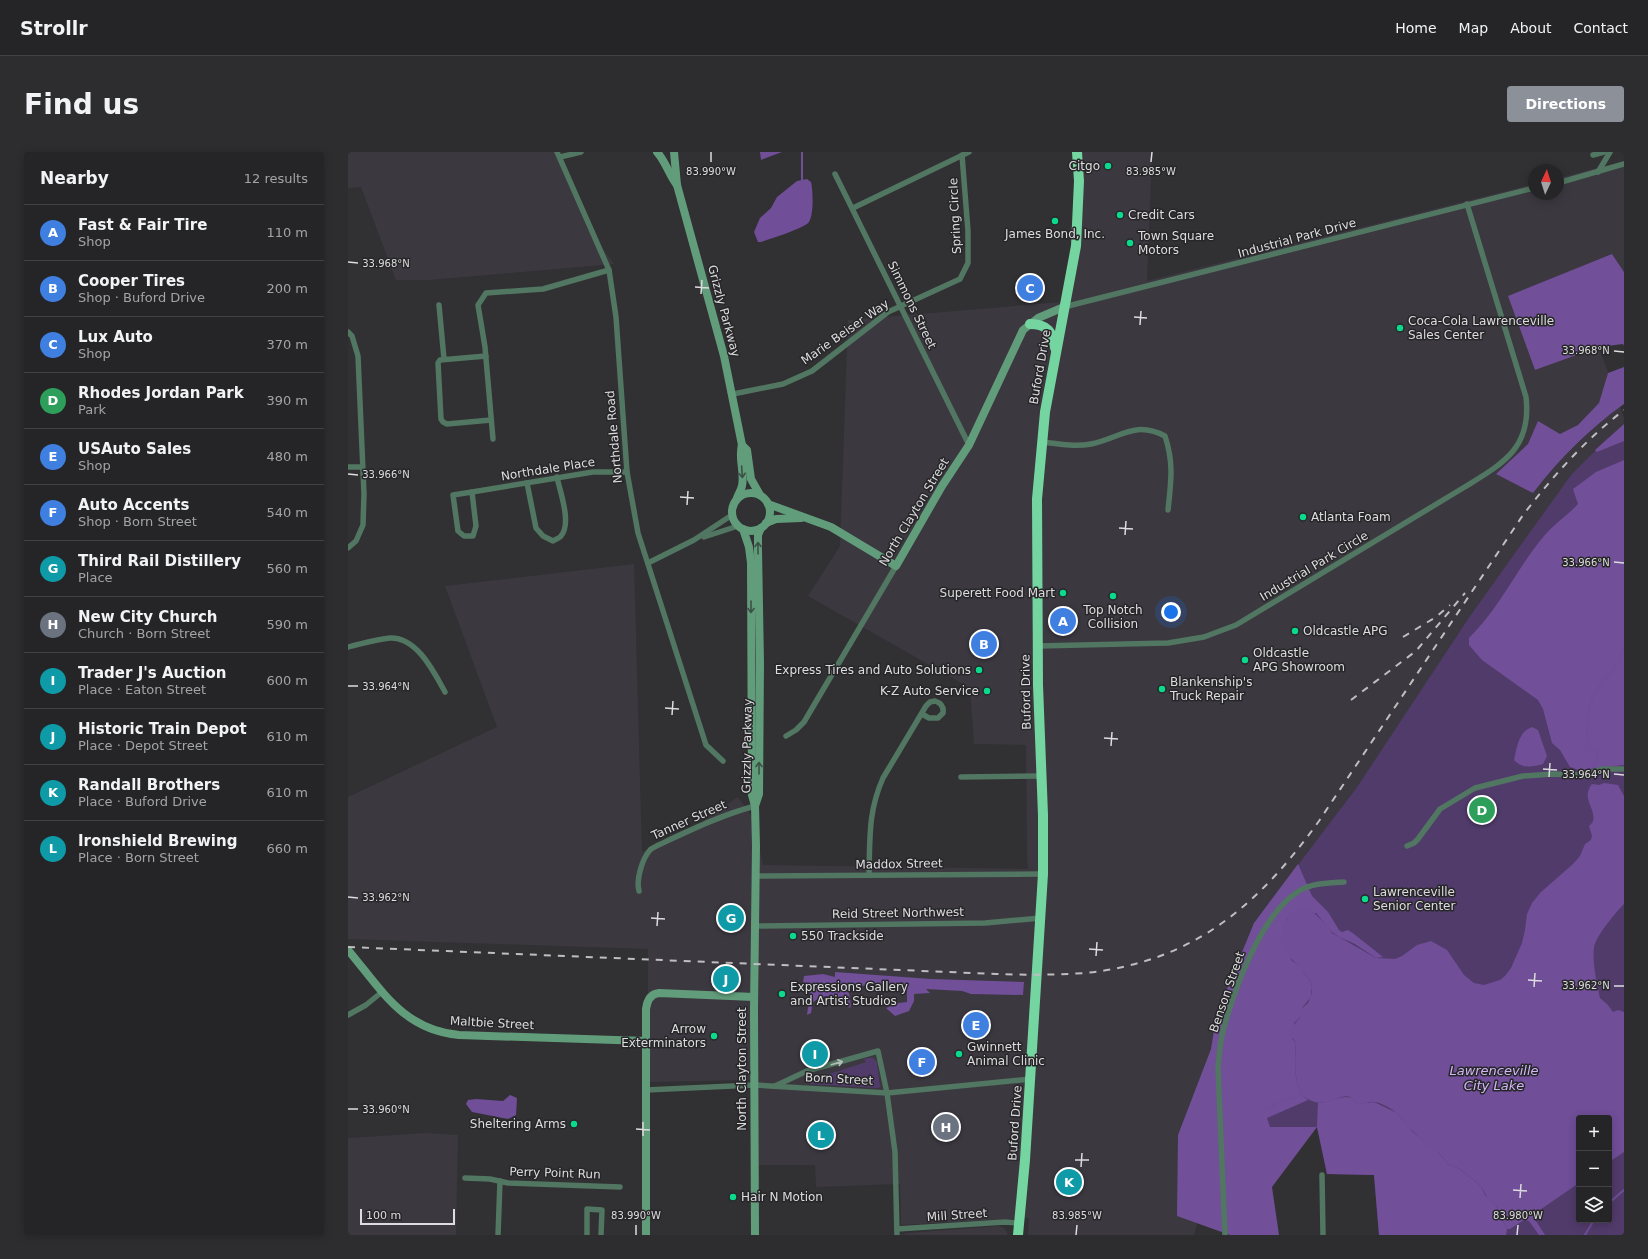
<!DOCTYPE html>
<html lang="en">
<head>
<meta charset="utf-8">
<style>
  :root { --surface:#252426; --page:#2d2c2e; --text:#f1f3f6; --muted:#a3a4a7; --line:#424143; --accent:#8c9099 }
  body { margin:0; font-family:"DejaVu Sans",sans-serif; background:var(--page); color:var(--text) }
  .controls { position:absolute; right:12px; bottom:12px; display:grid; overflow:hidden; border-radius:4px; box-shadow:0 2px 10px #0003 }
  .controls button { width:36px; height:36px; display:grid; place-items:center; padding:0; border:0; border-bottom:1px solid var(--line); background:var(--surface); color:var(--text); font:20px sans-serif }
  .compass { position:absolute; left:1180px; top:12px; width:36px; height:36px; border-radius:50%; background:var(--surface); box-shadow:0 2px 10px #0003; rotate:4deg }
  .scale { position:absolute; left:12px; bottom:10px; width:95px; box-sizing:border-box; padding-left:4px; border:2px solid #dddcde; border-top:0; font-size:11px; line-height:14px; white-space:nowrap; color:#dddcde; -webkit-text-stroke:3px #272629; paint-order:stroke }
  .you { position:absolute; left:823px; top:460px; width:14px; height:14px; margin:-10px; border:3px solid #fff; border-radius:50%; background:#1a73e8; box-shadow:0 0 0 6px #1a73e833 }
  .badge { display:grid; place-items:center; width:26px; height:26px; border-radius:50%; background:var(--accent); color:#fff; font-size:13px; font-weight:700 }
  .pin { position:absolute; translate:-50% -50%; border:2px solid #fff; box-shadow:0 1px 4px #0006 }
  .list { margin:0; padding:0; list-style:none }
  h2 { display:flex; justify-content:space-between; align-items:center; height:52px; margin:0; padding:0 16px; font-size:17px }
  h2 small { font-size:13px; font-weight:400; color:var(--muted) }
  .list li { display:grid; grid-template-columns:26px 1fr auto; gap:12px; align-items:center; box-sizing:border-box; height:56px; padding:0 16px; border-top:1px solid var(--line) }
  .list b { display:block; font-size:15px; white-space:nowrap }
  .list p { margin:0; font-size:13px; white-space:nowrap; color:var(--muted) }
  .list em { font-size:13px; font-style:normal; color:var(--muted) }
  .icon { flex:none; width:22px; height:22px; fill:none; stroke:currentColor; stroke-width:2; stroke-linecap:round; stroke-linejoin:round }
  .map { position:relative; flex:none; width:1276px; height:1083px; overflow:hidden; border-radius:4px }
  header { display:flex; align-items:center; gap:24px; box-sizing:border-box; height:56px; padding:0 20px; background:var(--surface); border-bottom:1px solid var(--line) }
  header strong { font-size:19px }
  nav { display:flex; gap:22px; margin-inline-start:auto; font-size:14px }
  .intro { display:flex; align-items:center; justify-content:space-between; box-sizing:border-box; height:96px; padding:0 24px }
  h1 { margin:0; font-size:28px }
  .button { padding:10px 18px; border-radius:4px; background:var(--accent); color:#fff; font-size:14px; font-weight:700 }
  main { display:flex; gap:24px; padding:0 24px }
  aside { flex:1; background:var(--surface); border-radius:4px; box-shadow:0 2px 10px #0003 }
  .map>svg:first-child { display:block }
</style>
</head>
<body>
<header>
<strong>Strollr</strong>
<nav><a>Home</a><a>Map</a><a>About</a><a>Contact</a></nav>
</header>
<div class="intro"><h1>Find us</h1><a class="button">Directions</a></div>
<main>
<aside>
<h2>Nearby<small>12 results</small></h2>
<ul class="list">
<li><span class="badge" style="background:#3f7fe0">A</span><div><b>Fast &amp; Fair Tire</b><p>Shop</p></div><em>110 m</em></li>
<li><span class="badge" style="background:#3f7fe0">B</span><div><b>Cooper Tires</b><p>Shop · Buford Drive</p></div><em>200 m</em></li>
<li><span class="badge" style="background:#3f7fe0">C</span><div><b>Lux Auto</b><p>Shop</p></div><em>370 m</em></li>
<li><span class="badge" style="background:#2e9e5b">D</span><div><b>Rhodes Jordan Park</b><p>Park</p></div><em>390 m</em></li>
<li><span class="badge" style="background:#3f7fe0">E</span><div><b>USAuto Sales</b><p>Shop</p></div><em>480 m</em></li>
<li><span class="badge" style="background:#3f7fe0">F</span><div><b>Auto Accents</b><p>Shop · Born Street</p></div><em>540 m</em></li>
<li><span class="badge" style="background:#0f9aa8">G</span><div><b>Third Rail Distillery</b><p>Place</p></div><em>560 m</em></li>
<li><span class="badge" style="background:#6b7280">H</span><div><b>New City Church</b><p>Church · Born Street</p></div><em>590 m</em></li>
<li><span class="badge" style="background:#0f9aa8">I</span><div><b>Trader J's Auction</b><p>Place · Eaton Street</p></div><em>600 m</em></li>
<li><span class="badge" style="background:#0f9aa8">J</span><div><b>Historic Train Depot</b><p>Place · Depot Street</p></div><em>610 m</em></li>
<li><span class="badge" style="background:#0f9aa8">K</span><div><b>Randall Brothers</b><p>Place · Buford Drive</p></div><em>610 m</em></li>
<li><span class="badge" style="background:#0f9aa8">L</span><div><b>Ironshield Brewing</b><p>Place · Born Street</p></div><em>660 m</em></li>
</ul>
</aside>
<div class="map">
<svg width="1276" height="1083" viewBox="0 0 1276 1083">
  <rect width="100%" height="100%" fill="#313033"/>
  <!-- built -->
  <g fill="#3b3840">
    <polygon points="0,0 211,0 239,76 266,112 81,128 48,128 13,35 0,36"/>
    <polygon points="731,0 804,0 799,129 1186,32 1186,42 1210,42 1210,26 1276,9 1276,120 1263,102 1187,218 1251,195 1276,266 1276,272 1258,288 1223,324 1122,464 1009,635 906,771 879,837 866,878 861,951 849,1072 846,1083 680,1083 681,1066 553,1073 552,1032 468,1035 467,1013 410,1013 407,928 300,930 300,797 0,787 0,645 149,575 97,434 286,412 294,700 342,678 390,645 405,666 415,713 680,717 679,704 678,593 626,592 622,536 460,444 492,394 500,168 713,150 734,73"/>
    <polygon points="78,981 110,983 108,1083 0,1083 0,986"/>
    <polygon points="650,1074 656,1076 658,1078 660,1083 552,1083 558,1081"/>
  </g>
  <!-- green -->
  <g fill="#513b6b" fill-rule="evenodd">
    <path d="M 1276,272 L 1276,1083 L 1031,1083 L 1026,1023 L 979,1022 L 969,975 L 922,975 L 866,878 L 879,837 L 906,771 L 1009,635 L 1122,464 L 1223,323 L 1258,288 ZM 1231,966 L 1261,966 L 1261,1068 L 1231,1068 Z"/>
    <polygon points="521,906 525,906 529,910 532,935 530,936 463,932 460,926 469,922 472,925 518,910 516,907"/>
  </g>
  <!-- forest -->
  <g fill="#714f99">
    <polygon points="1264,102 1276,120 1276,194 1275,192 1251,195 1187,218 1160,144"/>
    <path d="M 1276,215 L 1276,252 C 1241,277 1211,307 1185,341 L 1148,322 L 1180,292 L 1190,269 L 1212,282 L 1230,273 L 1251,251 L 1260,221 Z"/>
    <polygon points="1276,272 1276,289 1249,300 1247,298"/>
    <path d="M 1276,308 L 1276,613 L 1231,618 L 1222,615 L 1212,598 L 1204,591 L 1195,557 L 1190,548 L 1134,508 L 1121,493 L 1121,486 C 1152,456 1169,416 1196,384 C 1206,372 1220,363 1230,352 L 1225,337 L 1248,320 Z"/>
    <path d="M 950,712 L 964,744 L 980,760 L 991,778 L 994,780 L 1000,778 L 1006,782 L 1035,805 L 1028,806 L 1007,792 L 991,785 L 984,780 L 968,761 L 940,766 L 937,775 L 943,808 L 952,814 L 955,821 L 961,827 L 964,834 L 963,845 L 953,857 L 953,864 L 946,871 L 944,887 L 948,890 C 947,907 944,937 960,948 L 919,966 L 922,975 L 969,975 L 970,951 C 982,951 994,942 1004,946 L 1008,952 L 1026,950 L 1049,961 L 1065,980 L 1090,1000 L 1101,1013 L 1110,1016 L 1133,1034 L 1137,1043 L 1148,1054 L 1159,1077 L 1158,1083 L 1031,1083 L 1026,1023 L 979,1022 L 969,975 L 924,1035 L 931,1083 L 882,1083 L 829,1064 L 830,983 L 863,897 L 866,878 L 879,837 L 906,771 Z"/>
    <path d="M 487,820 L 583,827 L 676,830 L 675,843 L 623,842 L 614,839 L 578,837 L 582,841 L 566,842 L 566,849 L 561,859 L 547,864 L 538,856 L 543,854 L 542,852 L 559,850 L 559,838 L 547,833 L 500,834 L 503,854 L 501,856 L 495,846 C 483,843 475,843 465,850 L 463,861 L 459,863 L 463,832 L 455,831 L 456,824 L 475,822 L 487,825 Z"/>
  </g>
  <!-- water -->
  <g fill="#704e98">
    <polygon points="412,0 434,0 413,8"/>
    <path d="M 459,27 L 463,30 C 465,38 466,62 461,70 C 457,76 422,87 413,90 L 410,90 L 406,80 L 412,66 L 423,56 L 429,45 L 449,29 Z"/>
    <path d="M 1184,575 L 1190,578 L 1199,604 L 1195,612 C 1184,615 1174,617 1166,608 C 1169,596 1170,580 1184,575 Z"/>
    <path d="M 1256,631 L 1270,633 L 1276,644 L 1276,752 C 1268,760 1247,785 1246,796 C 1244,809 1249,833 1252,846 L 1259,852 L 1265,860 L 1270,858 L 1276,860 L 1276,1000 L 1261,1010 L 1261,966 L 1231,966 L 1231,1031 L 1186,1062 L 1186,1066 L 1197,1083 L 1191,1083 L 1181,1069 L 1176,1068 L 1162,1077 L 1159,1077 L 1148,1054 L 1140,1047 L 1133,1034 L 1110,1016 L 1101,1013 L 1090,1000 L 1083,996 L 1057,972 C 1053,962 1038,952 1027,950 C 1021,949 1015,953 1008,952 C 1006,950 1005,946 1002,945 C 991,940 978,961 955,944 C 945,930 947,907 948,890 L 941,883 L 943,876 L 953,864 L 953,857 L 960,851 L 964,841 L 964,834 L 961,827 L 955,821 L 951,814 L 940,804 L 934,790 L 933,784 L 940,766 L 950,757 L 956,756 L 964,759 L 981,775 L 984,781 L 1028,806 L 1047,807 L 1054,804 L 1069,793 L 1083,789 L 1099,798 L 1116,823 L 1126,831 L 1136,833 L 1152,828 L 1157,824 L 1163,816 L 1174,791 L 1177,778 L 1179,762 L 1184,751 L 1193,740 L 1225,712 L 1232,704 L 1237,692 L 1243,688 L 1244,684 L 1241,674 C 1253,665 1237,651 1240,640 C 1241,637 1242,634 1244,632 L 1251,633 Z"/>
    <polygon points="162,943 169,946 168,963 160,967 124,960 118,952 120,948 128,947 155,949"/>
  </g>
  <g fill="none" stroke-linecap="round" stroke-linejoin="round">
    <!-- stream -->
    <g stroke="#704e98" stroke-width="2">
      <polyline points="454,29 454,0"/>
      <path d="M 1243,616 L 1248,611 L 1250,601 L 1240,594 C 1238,576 1239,555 1248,539 C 1254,529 1263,521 1270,511 C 1273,507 1272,502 1276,497"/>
      <polyline points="915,958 922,956 931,950 954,943"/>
      <polyline points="1261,1051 1276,1038"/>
      <polyline points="1237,1083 1246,1068"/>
    </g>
    <!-- street -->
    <g stroke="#517661" stroke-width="5.5">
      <polyline points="209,0 261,118 268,165 279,320 290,381 358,593 375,609"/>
      <polyline points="1245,3 1256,0"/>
      <polyline points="212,5 233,0"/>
      <polyline points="1250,20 1262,0"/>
      <polyline points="487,22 621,293"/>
      <polyline points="1210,31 1276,12"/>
      <polyline points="505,56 621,0"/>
      <polyline points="91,153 96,207"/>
      <polyline points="716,155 1186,36"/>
      <polyline points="0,180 4,184 10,204 16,342 15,373 8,389 0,396"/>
      <polyline points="138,204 92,208 90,211 93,267 95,270 99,272 143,268"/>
      <polyline points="385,242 435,232 464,219 540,160 612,127 620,111 620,79 614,3"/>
      <polyline points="145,287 137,195 130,153 138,141 195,137 261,118"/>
      <path d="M 694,290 C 710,292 727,295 743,292 C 773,286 786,268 817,284 C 826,311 823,330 820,358"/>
      <polyline points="0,315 14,315"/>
      <path d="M 179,331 L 188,376 L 195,384 L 205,389 C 208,387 212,386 213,384 C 224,371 212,340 209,325"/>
      <polyline points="124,340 245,320 279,320"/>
      <polygon points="124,340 128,374 125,384 116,384 110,379 105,343"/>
      <polyline points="356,385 390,374"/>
      <polyline points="300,411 346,388 384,363"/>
      <path d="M 690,494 L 820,491 L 856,485 L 888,473 L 1115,336 C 1154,312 1184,297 1178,245 L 1119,52"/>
      <path d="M 0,495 C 13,492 29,487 42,486 C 69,485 86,520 97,540"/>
      <polyline points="438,584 448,578 456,570 548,414"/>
      <polyline points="613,625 694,624"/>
      <polyline points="1059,694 1066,691 1070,687 1092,657 1127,636 1175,624 1205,622 1235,623 1255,617 1276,617"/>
      <path d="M 521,723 C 522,686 520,660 535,626 L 578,554 L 582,550 L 587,549 C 593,551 596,555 595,561 L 590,566 L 581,566 L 574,562"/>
      <polyline points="408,724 695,722"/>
      <path d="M 291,739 C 288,728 294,707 302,698 C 306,694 316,691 321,688 C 349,675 377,662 407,654"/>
      <polyline points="408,774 637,771 693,766"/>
      <polyline points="0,863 18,853 35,839"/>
      <polyline points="427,934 459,919 530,899 539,941 547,1000 549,1083"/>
      <polyline points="298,938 406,933 539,941 683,927"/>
      <polyline points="974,1023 975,1083"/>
      <polyline points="117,1026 142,1027 160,1031 272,1035"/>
      <polyline points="549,1077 657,1070 671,1071"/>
      <polyline points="150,1083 152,1029"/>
      <polyline points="239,1083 239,1057 254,1058 253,1083"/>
      <path d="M 877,1083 L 870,916 C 871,903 872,891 875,879 C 886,838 913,762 951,739 C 964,731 981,731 996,730"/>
    </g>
    <!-- secondary -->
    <g stroke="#619d7b" stroke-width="8">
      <path d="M 309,0 C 318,10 321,23 329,33"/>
      <path d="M 326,0 L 329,33 L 376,204 L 394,293 C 390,306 397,320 394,334 C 393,338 390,343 389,346"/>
      <polyline points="394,293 399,298 403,327 412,343"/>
      <circle cx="403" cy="360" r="19"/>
      <polyline points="420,352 483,375 548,414 594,334 621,293 675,178 690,166 716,155"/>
      <polyline points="418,371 428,367 453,366"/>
      <polyline points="395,377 401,395 403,411 404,643 407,654 408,694 406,857 407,1083"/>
      <polyline points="407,654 411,642 412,511 410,398 410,383 413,376"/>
      <path d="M 0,798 C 33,837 55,878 111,883 L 298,889"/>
      <path d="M 298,1083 L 298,857 C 299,849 302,842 311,841 L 406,845"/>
    </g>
    <!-- highway -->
    <g stroke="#75d5a1" stroke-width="10">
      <path d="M 682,172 C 699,172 705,180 707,196"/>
      <polyline points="670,1083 677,1008 695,722 695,663 690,533 689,347 697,260 728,94 731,29 729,0"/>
    </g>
    <!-- rail -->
    <g stroke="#bfbec0" stroke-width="2" stroke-dasharray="7 7" stroke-linecap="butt">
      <polyline points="1055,485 1088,465 1102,453"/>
      <polyline points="1003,548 1068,499 1117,441"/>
      <path d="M 0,795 L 648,822 C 678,823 707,823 737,821 C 845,810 910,754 971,669 L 1175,363 C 1206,323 1236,289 1276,258"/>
    </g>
  </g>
  <!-- one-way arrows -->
  <defs><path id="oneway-shaft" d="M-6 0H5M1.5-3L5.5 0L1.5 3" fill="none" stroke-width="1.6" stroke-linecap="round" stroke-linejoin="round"/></defs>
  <g stroke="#3b5046">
    <use href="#oneway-shaft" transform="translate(394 320) rotate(86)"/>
    <use href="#oneway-shaft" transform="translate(410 396) rotate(-90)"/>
    <use href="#oneway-shaft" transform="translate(403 455) rotate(90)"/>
    <use href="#oneway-shaft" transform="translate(411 616) rotate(-90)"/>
  </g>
  <use stroke="#b3bdb8" href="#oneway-shaft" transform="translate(489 911) rotate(-16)"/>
  <!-- ticks -->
  <path fill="none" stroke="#dddcde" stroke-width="1.5" d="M 363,10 L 363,0M 803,10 L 804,0M 0,110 L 10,111M 347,135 L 361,136M 353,142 L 354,128M 786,165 L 799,166M 792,173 L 793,159M 1266,199 L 1276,200M 0,322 L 10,323M 332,345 L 346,346M 339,353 L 340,339M 771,376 L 785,377M 777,383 L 778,369M 1266,410 L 1276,411M 0,534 L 10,534M 317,556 L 331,557M 324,563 L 325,549M 756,586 L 770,587M 763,594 L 764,580M 1195,617 L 1209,618M 1266,622 L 1276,623M 1201,625 L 1202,611M 0,745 L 10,746M 303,766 L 317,767M 309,774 L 310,760M 741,797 L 755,798M 748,804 L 749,790M 1180,828 L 1194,829M 1266,834 L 1276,834M 1186,835 L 1187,821M 0,957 L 10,957M 288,977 L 302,978M 295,984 L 295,970M 727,1008 L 741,1008M 733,1015 L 734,1001M 1165,1038 L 1179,1039M 1172,1046 L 1173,1032M 288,1083 L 288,1073M 728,1083 L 729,1073M 1169,1083 L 1170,1073"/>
  <!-- markers -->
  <g fill="#0bd98b" stroke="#272629" stroke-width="1.5">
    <circle cx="760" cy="14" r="4"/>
    <circle cx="772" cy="63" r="4"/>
    <circle cx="707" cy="69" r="4"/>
    <circle cx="782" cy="91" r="4"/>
    <circle cx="1052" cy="176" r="4"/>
    <circle cx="955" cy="365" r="4"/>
    <circle cx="715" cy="441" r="4"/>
    <circle cx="765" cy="444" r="4"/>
    <circle cx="947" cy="479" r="4"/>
    <circle cx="897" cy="508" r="4"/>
    <circle cx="631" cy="518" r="4"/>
    <circle cx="814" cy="537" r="4"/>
    <circle cx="639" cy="539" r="4"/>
    <circle cx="1017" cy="747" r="4"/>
    <circle cx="445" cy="784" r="4"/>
    <circle cx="434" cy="842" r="4"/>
    <circle cx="366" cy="884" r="4"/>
    <circle cx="611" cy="902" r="4"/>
    <circle cx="226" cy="972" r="4"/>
    <circle cx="385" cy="1045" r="4"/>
  </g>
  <g text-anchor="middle" stroke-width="3" stroke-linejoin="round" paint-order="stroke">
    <!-- poi labels -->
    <g font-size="12" fill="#dddcde" stroke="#272629" text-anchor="start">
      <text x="752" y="18" text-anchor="end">Citgo</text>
      <text x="780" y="67">Credit Cars</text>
      <text x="707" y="86" text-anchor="middle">James Bond, Inc.</text>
      <text x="790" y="88">Town Square<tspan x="790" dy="14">Motors</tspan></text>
      <text x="1060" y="173">Coca-Cola Lawrenceville<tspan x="1060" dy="14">Sales Center</tspan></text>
      <text x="963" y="369">Atlanta Foam</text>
      <text x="707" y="445" text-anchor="end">Superett Food Mart</text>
      <text x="765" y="462" text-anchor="middle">Top Notch<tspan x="765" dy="14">Collision</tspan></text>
      <text x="955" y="483">Oldcastle APG</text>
      <text x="905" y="505">Oldcastle<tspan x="905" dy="14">APG Showroom</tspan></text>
      <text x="623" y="522" text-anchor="end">Express Tires and Auto Solutions</text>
      <text x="822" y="534">Blankenship's<tspan x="822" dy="14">Truck Repair</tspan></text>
      <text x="631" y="543" text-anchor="end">K-Z Auto Service</text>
      <text x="1025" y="744">Lawrenceville<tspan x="1025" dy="14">Senior Center</tspan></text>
      <text x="453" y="788">550 Trackside</text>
      <text x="442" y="839">Expressions Gallery<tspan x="442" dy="14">and Artist Studios</tspan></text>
      <text x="358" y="881" text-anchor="end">Arrow<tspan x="358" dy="14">Exterminators</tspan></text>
      <text x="619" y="899">Gwinnett<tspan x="619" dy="14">Animal Clinic</tspan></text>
      <text x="218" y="976" text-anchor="end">Sheltering Arms</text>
      <text x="393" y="1049">Hair N Motion</text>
    </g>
    <!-- street labels -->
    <g font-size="12" fill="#dddcde" stroke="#272629">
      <text transform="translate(607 64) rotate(-93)" y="4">Spring Circle</text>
      <text transform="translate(949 86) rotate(-15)" y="4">Industrial Park Drive</text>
      <text transform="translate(564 153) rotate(64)" y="4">Simmons Street</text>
      <text transform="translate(376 159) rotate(75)" y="4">Grizzly Parkway</text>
      <text transform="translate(497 180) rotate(-35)" y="4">Marie Beiser Way</text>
      <text transform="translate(692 215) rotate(-80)" y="4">Buford Drive</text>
      <text transform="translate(266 285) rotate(-95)" y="4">Northdale Road</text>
      <text transform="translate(200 317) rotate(-9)" y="4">Northdale Place</text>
      <text transform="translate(566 360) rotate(-59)" y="4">North Clayton Street</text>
      <text transform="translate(966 414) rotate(-31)" y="4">Industrial Park Circle</text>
      <text transform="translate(678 540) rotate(-91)" y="4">Buford Drive</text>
      <text transform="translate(399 594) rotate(-89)" y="4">Grizzly Parkway</text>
      <text transform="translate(341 668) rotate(-24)" y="4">Tanner Street</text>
      <text transform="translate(551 712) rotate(-1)" y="4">Maddox Street</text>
      <text transform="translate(550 761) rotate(-1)" y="4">Reid Street Northwest</text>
      <text transform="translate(879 840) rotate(-71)" y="4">Benson Street</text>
      <text transform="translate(144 871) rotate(3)" y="4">Maltbie Street</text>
      <text transform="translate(394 917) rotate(-90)" y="4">North Clayton Street</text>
      <text transform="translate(491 927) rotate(3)" y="4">Born Street</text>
      <text transform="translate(667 971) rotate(-86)" y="4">Buford Drive</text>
      <text transform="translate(207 1021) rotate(2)" y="4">Perry Point Run</text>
      <text transform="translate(609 1063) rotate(-4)" y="4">Mill Street</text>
    </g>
    <!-- water labels -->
    <g font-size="13" font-style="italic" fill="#d1b8f5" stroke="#272629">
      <text x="1146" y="923">Lawrenceville<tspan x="1146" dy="15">City Lake</tspan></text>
    </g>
  </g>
  <g font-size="10" text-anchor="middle" fill="#dddcde" stroke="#272629" stroke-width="3" stroke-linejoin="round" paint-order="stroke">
    <text x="363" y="23">83.990°W</text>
    <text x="803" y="23">83.985°W</text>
    <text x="38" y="115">33.968°N</text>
    <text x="1238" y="202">33.968°N</text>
    <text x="38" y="326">33.966°N</text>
    <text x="1238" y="414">33.966°N</text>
    <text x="38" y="538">33.964°N</text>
    <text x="1238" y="626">33.964°N</text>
    <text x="38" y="749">33.962°N</text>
    <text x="1238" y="837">33.962°N</text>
    <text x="38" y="961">33.960°N</text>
    <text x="288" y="1067">83.990°W</text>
    <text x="729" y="1067">83.985°W</text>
    <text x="1170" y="1067">83.980°W</text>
  </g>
</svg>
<div class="controls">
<button>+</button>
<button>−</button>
<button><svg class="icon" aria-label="layers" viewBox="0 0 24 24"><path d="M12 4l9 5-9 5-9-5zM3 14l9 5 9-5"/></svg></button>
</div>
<svg class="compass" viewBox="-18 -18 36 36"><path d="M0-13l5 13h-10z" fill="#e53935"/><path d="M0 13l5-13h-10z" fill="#a3a4a7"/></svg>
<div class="scale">100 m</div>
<div class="you"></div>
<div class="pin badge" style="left:715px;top:469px;background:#3f7fe0">A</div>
<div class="pin badge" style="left:636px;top:492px;background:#3f7fe0">B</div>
<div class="pin badge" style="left:682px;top:136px;background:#3f7fe0">C</div>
<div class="pin badge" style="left:1134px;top:658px;background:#2e9e5b">D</div>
<div class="pin badge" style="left:628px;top:873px;background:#3f7fe0">E</div>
<div class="pin badge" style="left:574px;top:910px;background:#3f7fe0">F</div>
<div class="pin badge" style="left:383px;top:766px;background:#0f9aa8">G</div>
<div class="pin badge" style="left:598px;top:975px;background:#6b7280">H</div>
<div class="pin badge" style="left:467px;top:902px;background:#0f9aa8">I</div>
<div class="pin badge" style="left:378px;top:827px;background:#0f9aa8">J</div>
<div class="pin badge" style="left:721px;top:1030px;background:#0f9aa8">K</div>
<div class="pin badge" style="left:473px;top:983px;background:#0f9aa8">L</div>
</div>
</main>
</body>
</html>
